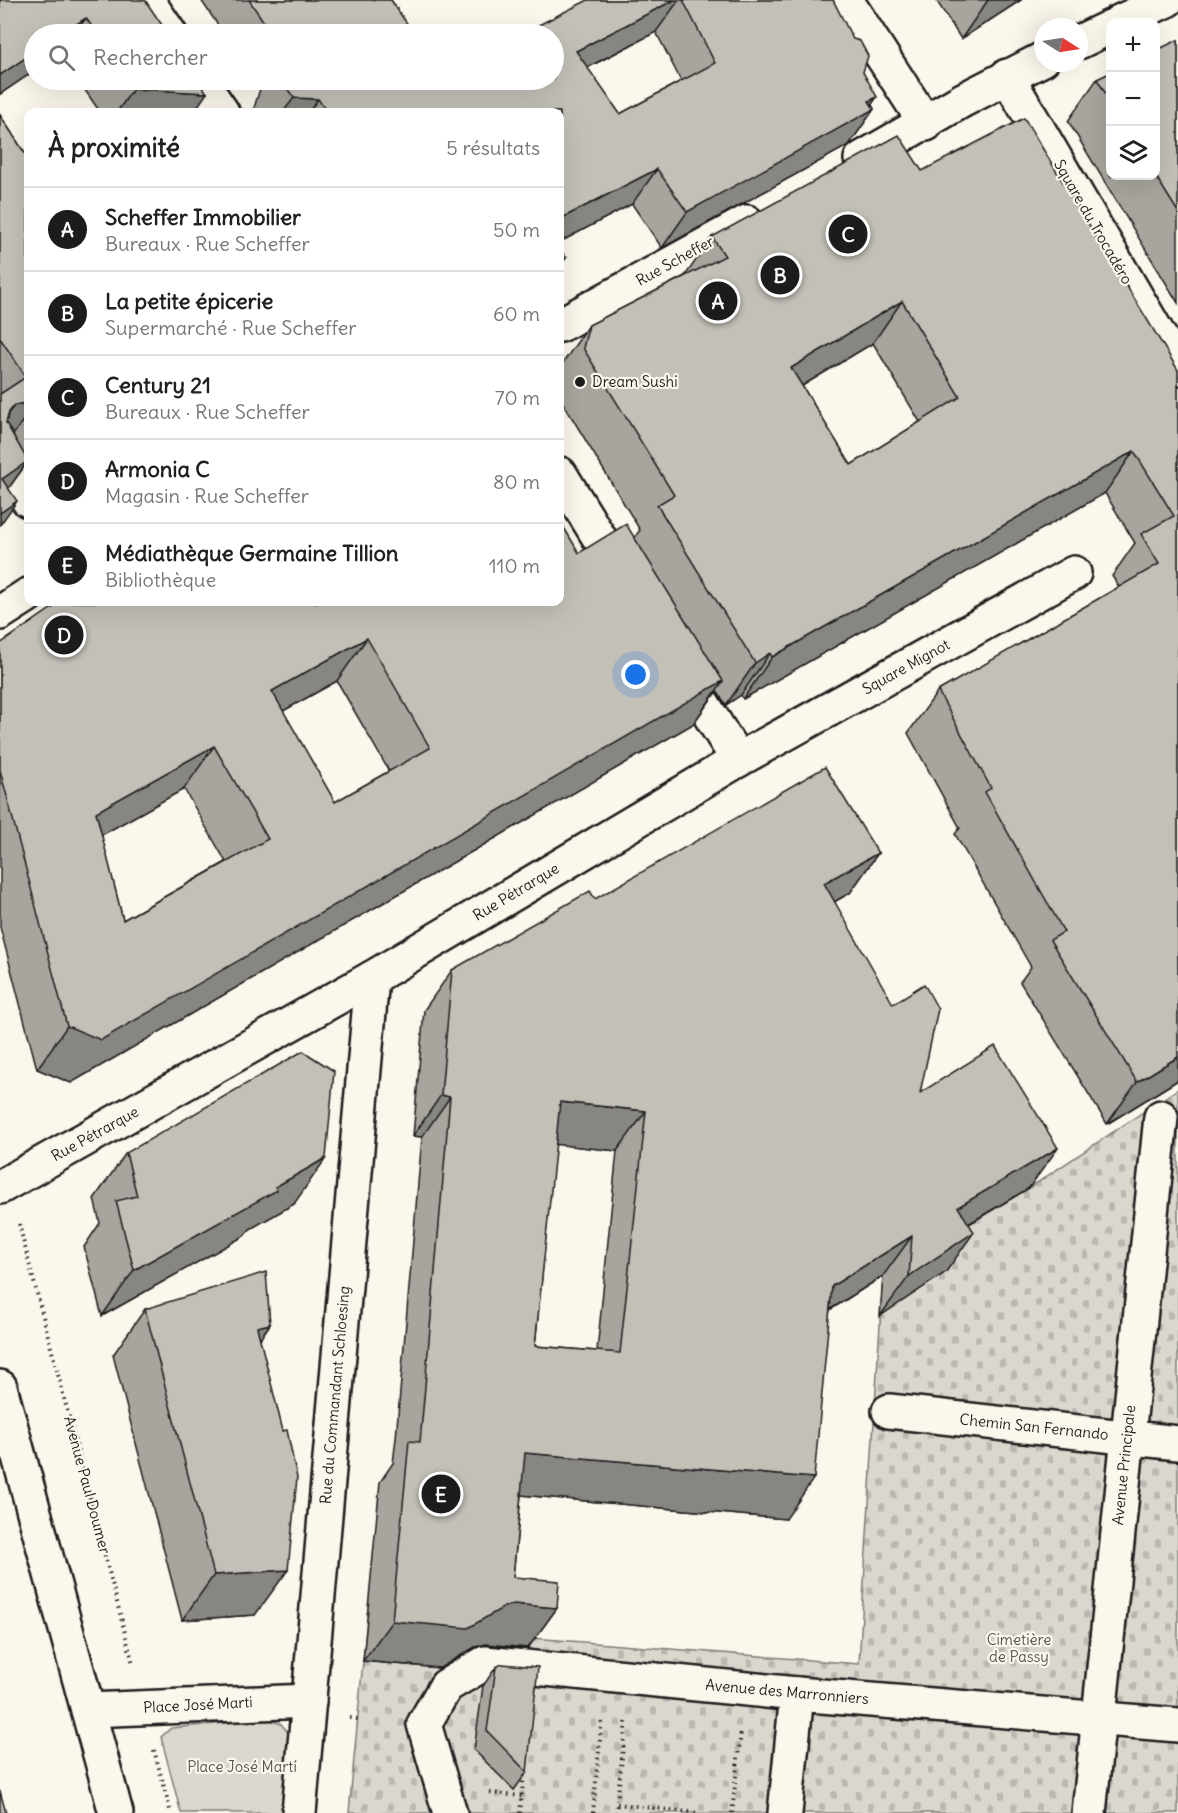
<!DOCTYPE html>
<html lang="fr">
<head>
<meta charset="utf-8">
<style>
  :root { --surface:#fff; --page:#f2f2f2; --text:#202124; --muted:#757577; --line:#e0e0e0; --accent:#1c1c1c }
  body { margin:0; font-family:Delius,sans-serif; background:var(--page); color:var(--text) }
  .controls { position:absolute; right:18px; top:18px; display:grid; overflow:hidden; border-radius:12px; box-shadow:0 6px 24px #0002 }
  .controls button { width:54px; height:54px; display:grid; place-items:center; padding:0; border:0; border-bottom:2px solid var(--line); background:var(--surface); color:var(--text); font:30px sans-serif }
  .compass { position:absolute; left:1034px; top:18px; width:54px; height:54px; border-radius:50%; background:var(--surface); box-shadow:0 6px 24px #0002; rotate:102deg }
  .you { position:absolute; left:636px; top:675px; width:21px; height:21px; margin:-15px; border:4px solid #fff; border-radius:50%; background:#1a73e8; box-shadow:0 0 0 9px #1a73e833 }
  .badge { display:grid; place-items:center; width:39px; height:39px; border-radius:50%; background:var(--accent); color:#fff; font-size:20px; font-weight:700 }
  .pin { position:absolute; translate:-50% -50%; border:3px solid #fff; box-shadow:0 2px 6px #0006 }
  .list { margin:0; padding:0; list-style:none }
  h2 { display:flex; justify-content:space-between; align-items:center; height:78px; margin:0; padding:0 24px; font-size:26px }
  h2 small { font-size:20px; font-weight:400; color:var(--muted) }
  .list li { display:grid; grid-template-columns:39px 1fr auto; gap:18px; align-items:center; box-sizing:border-box; height:84px; padding:0 24px; border-top:2px solid var(--line) }
  .list b { display:block; font-size:22px; white-space:nowrap }
  .list p { margin:0; font-size:20px; white-space:nowrap; color:var(--muted) }
  .list em { font-size:20px; font-style:normal; color:var(--muted) }
  .icon { flex:none; width:33px; height:33px; fill:none; stroke:currentColor; stroke-width:2; stroke-linecap:round; stroke-linejoin:round }
  .map { position:relative; flex:none; width:1178px; height:1813px; overflow:hidden }
  .search { position:absolute; background:var(--surface); box-shadow:0 6px 24px #0002; left:24px; top:24px; width:540px; height:66px; display:flex; align-items:center; gap:15px; box-sizing:border-box; padding:0 21px; border-radius:33px; color:var(--muted); font-size:22px }
  .panel { position:absolute; background:var(--surface); box-shadow:0 6px 24px #0002; left:24px; top:108px; width:540px; height:498px; border-radius:12px }
  .map>svg:first-child { display:block }
</style>
</head>
<body>
<div class="map">
<svg width="1178" height="1813" viewBox="0 0 1178 1813">
  <defs>
    <pattern id="cemetery-stones" width="16" height="16" patternUnits="userSpaceOnUse" patternTransform="scale(1.5)"><rect width="16" height="16" fill="#dad7ce"/><path d="M2 7V4a2 2 0 0 1 4 0v3zM10 15v-3a2 2 0 0 1 4 0v3z" fill="#bab8b0"/></pattern>
  </defs>
  <rect width="100%" height="100%" fill="#fbf7ec"/>
  <filter id="ink" filterUnits="userSpaceOnUse"><feTurbulence type="fractalNoise" baseFrequency=".0167" numOctaves="2"/><feDisplacementMap in="SourceGraphic" scale="12" xChannelSelector="R" yChannelSelector="G"/><feConvolveMatrix kernelMatrix="1 2 1 2 8 2 1 2 1" color-interpolation-filters="sRGB"/></filter>
  <g filter="url(#ink)">
    <!-- cemetery -->
    <polygon fill="url(#cemetery-stones)" stroke="#7b7a75" stroke-width="1.5" points="1178,1089 1178,1813 349,1813 368,1607 482,1609 496,1635 859,1664 883,1276 1029,1188"/>
    <!-- park -->
    <polygon fill="#dad7ce" stroke="#7b7a75" stroke-width="1.5" points="268,1719 281,1724 292,1737 285,1813 181,1813 161,1737 171,1728"/>
    <g fill="none" stroke-linecap="round" stroke-linejoin="round">
      <!-- minor casing -->
      <g stroke="#1c1c1c" stroke-width="38">
        <g id="minor">
          <polyline points="147,0 170,34"/>
          <polyline points="846,0 926,124"/>
          <polyline points="1119,22 1167,0"/>
          <polyline points="1079,42 1110,27"/>
          <polyline points="1007,76 1178,368"/>
          <polyline points="200,80 222,112"/>
          <polyline points="861,159 963,100 1043,59"/>
          <polyline points="560,325 747,222"/>
          <polyline points="0,457 28,500"/>
          <polyline points="560,474 624,578"/>
          <polyline points="0,613 28,595"/>
          <polyline points="682,670 738,760"/>
          <polyline points="0,1187 372,978 738,760 1074,573"/>
          <polyline points="889,1411 1178,1443"/>
          <polyline points="88,1710 309,1701"/>
          <polyline points="299,1813 372,978"/>
          <polyline points="450,1813 424,1724 446,1686 485,1663 797,1694 1178,1725"/>
          <polyline points="785,1813 797,1694"/>
          <polyline points="1089,1813 1161,1117"/>
        </g>
      </g>
      <!-- major casing -->
      <g stroke="#1c1c1c" stroke-width="38">
        <polyline id="major" points="0,1387 116,1813"/>
      </g>
      <!-- path -->
      <g stroke="#1c1c1c" stroke-width="4" stroke-dasharray="1.5 4.5" stroke-linecap="butt">
        <polyline points="19,1224 133,1664"/>
        <polyline points="350,1718 358,1719"/>
        <polyline points="154,1750 171,1813"/>
        <polyline points="490,1793 522,1796"/>
        <polyline points="617,1804 699,1813"/>
        <polyline points="520,1813 524,1772"/>
        <polyline points="593,1813 602,1718"/>
        <polyline points="616,1813 626,1721"/>
        <polyline points="732,1813 741,1731"/>
      </g>
      <!-- minor -->
      <use href="#minor" stroke="#fbf7ec" stroke-width="33"/>
      <!-- major -->
      <use href="#major" stroke="#fbf7ec" stroke-width="33"/>
    </g>
    <!-- wall -->
    <g fill="#a8a59e" stroke="#1c1c1c" stroke-width="1.5" fill-rule="evenodd">
      <polygon points="0,0 168,34 34,34 34,71 0,94"/>
      <polygon points="201,0 391,0 414,34 224,34"/>
      <path d="M 588,0 L 833,0 L 863,72 L 872,105 L 874,109 L 849,145 L 662,248 L 632,204 L 560,242 L 560,112 L 254,112 L 253,111 L 260,89 L 253,80 L 554,80 ZM 656,32 L 681,81 L 620,114 L 587,68 Z"/>
      <polygon points="936,0 1021,0 961,39"/>
      <polygon points="1178,40 1178,303 1068,121 1097,79 1110,73 1110,176 1155,176"/>
      <polygon points="78,80 198,80 194,112 100,112"/>
      <polygon points="0,115 28,158 28,467 26,464 8,489 0,525"/>
      <path d="M 922,171 L 1178,370 L 1178,1080 L 1107,1124 L 1020,982 L 1031,967 L 955,834 L 960,828 L 908,733 L 938,691 L 1119,587 L 1112,576 L 1135,543 L 1105,493 L 743,699 L 741,695 L 726,705 L 717,691 L 693,724 L 71,1083 L 37,1069 L 0,927 L 0,644 L 579,553 L 634,538 L 640,530 L 560,398 L 560,367 L 589,325 L 685,276 L 712,237 ZM 873,343 L 920,422 L 851,465 L 802,386 ZM 337,681 L 389,771 L 335,802 L 283,711 ZM 184,789 L 226,862 L 123,920 L 101,835 Z"/>
      <path d="M 878,853 L 850,893 L 834,902 L 920,1093 L 1029,1188 L 969,1224 L 946,1272 L 880,1316 L 883,1276 L 830,1310 L 786,1519 L 521,1495 L 513,1577 L 557,1608 L 528,1648 L 486,1644 L 475,1647 L 440,1668 L 363,1661 L 380,1482 L 393,1463 L 396,1438 L 422,1137 L 413,1136 L 424,1010 L 452,970 L 595,899 ZM 555,1144 L 617,1151 L 597,1351 L 535,1346 Z"/>
      <polygon points="126,1153 294,1204 250,1229 244,1236 102,1316 84,1247 100,1223 94,1199"/>
      <polygon points="145,1309 270,1324 260,1339 255,1615 182,1620 113,1355"/>
      <polygon points="496,1667 527,1772 514,1790 474,1750 483,1686"/>
    </g>
    <!-- shaded-wall -->
    <g fill="#888681" stroke="#1c1c1c" stroke-width="1.5">
      <polygon points="674,0 679,0 656,32 551,86 576,51"/>
      <polygon points="988,0 1021,0 961,39"/>
      <polygon points="86,18 74,34 61,34"/>
      <polygon points="34,52 34,71 0,94 0,75"/>
      <polygon points="133,89 207,93 194,112 117,112"/>
      <polygon points="877,97 865,114 874,109 849,145 662,248 687,212"/>
      <polygon points="294,98 318,99 309,112 283,112"/>
      <polygon points="657,169 632,204 560,242 560,219"/>
      <polygon points="566,258 560,267 560,261"/>
      <polygon points="902,301 873,343 762,410 791,368"/>
      <polygon points="25,403 28,404 28,413 9,441 0,438 9,412 15,405"/>
      <polygon points="1134,451 1105,493 743,699 772,657"/>
      <polygon points="28,461 3,496 2,479"/>
      <polygon points="17,501 0,525 0,513"/>
      <polygon points="367,638 337,681 242,734 272,691"/>
      <polygon points="770,653 741,695 726,705 755,663"/>
      <polygon points="723,681 693,724 71,1083 37,1069 67,1026"/>
      <polygon points="214,746 184,789 66,855 96,812"/>
      <polygon points="878,853 850,893 796,923 824,883"/>
      <polygon points="1178,1057 1178,1080 1107,1124 1137,1082"/>
      <polygon points="441,1095 450,1097 422,1137 413,1136"/>
      <polygon points="560,1102 646,1111 617,1151 532,1142"/>
      <polygon points="1058,1148 1029,1188 929,1247 958,1207"/>
      <polygon points="326,1158 294,1204 250,1229 244,1236 102,1316 134,1270 275,1187"/>
      <polygon points="974,1232 946,1272 880,1316 909,1276"/>
      <polygon points="912,1236 883,1276 804,1326 832,1286"/>
      <polygon points="270,1324 238,1370 257,1327"/>
      <polygon points="525,1453 814,1478 786,1519 497,1493"/>
      <polygon points="288,1570 255,1615 182,1620 214,1575"/>
      <polygon points="514,1604 557,1608 528,1648 486,1644 475,1647 440,1668 363,1661 392,1621"/>
    </g>
    <!-- building -->
    <g fill="#c3c0b8" stroke="#1c1c1c" stroke-width="1.5" fill-rule="evenodd">
      <polygon points="0,0 145,0 168,34 97,34 86,18 61,34 34,34 34,52 0,75"/>
      <polygon points="249,0 391,0 414,34 272,34"/>
      <polygon points="588,0 674,0 576,51 620,114 715,63 683,0 833,0 853,39 860,41 868,56 863,72 877,97 869,101 874,109 687,212 657,169 560,219 560,112 327,112 318,99 294,98 281,80 554,80 554,34 521,34"/>
      <polygon points="1178,40 1178,212 1155,175 1155,51"/>
      <polygon points="1110,73 1110,101 1097,79"/>
      <polygon points="127,80 198,80 207,93 133,89"/>
      <polygon points="0,115 28,158 28,404 25,403 15,405 9,412 6,423 28,461 2,479 17,501 0,513 0,394 26,377 0,338"/>
      <path d="M 1024,118 L 1178,370 L 1178,1057 L 1137,1082 L 1050,940 L 1064,932 L 985,792 L 991,788 L 938,691 L 1159,564 L 1141,534 L 1174,516 L 1134,451 L 772,657 L 770,653 L 755,663 L 657,505 L 674,495 L 583,348 L 589,325 L 725,256 L 712,237 L 899,135 L 922,171 ZM 902,301 L 960,397 L 851,465 L 791,368 Z"/>
      <polygon points="560,249 566,258 560,261"/>
      <path d="M 560,521 L 579,553 L 626,524 L 723,681 L 101,1040 L 67,1026 L 0,770 L 0,644 L 61,602 L 560,602 ZM 367,638 L 430,748 L 335,802 L 272,691 ZM 214,746 L 268,839 L 123,920 L 96,812 Z"/>
      <path d="M 825,767 L 878,853 L 824,883 L 893,1004 L 924,984 L 938,1009 L 920,1093 L 995,1046 L 1058,1148 L 958,1207 L 974,1232 L 909,1276 L 912,1236 L 832,1286 L 814,1478 L 525,1453 L 513,1577 L 559,1581 L 557,1608 L 514,1604 L 504,1607 L 468,1628 L 392,1621 L 409,1441 L 420,1442 L 424,1398 L 450,1097 L 441,1095 L 452,970 L 590,891 L 595,899 ZM 560,1102 L 646,1111 L 620,1353 L 535,1346 Z"/>
      <polygon points="303,1051 334,1071 326,1158 275,1187 277,1190 134,1270 116,1201 137,1196 126,1153"/>
      <polygon points="266,1272 270,1324 257,1327 283,1431 287,1430 297,1478 288,1570 214,1575 145,1309"/>
      <polygon points="502,1664 538,1667 527,1772 487,1731 496,1667"/>
      <polygon points="0,1791 6,1813 0,1813"/>
    </g>
  </g>
  <!-- markers -->
  <circle fill="#1c1c1c" stroke="#fbf7ec" stroke-width="2" cx="580" cy="382" r="6"/>
  <g text-anchor="middle" stroke-width="4.5" stroke-linejoin="round" paint-order="stroke">
    <!-- street labels -->
    <g font-size="15" fill="#1c1c1c" stroke="#fbf7ec">
      <text transform="translate(1093 222) rotate(60)" y="5">Square du Trocadéro</text>
      <text transform="translate(675 261) rotate(-29)" y="5">Rue Scheffer</text>
      <text transform="translate(906 667) rotate(-29)" y="5">Square Mignot</text>
      <text transform="translate(516 892) rotate(-31)" y="5">Rue Pétrarque</text>
      <text transform="translate(95 1134) rotate(-29)" y="5">Rue Pétrarque</text>
      <text transform="translate(335 1395) rotate(-85)" y="5">Rue du Commandant Schloesing</text>
      <text transform="translate(1034 1427) rotate(6)" y="5">Chemin San Fernando</text>
      <text transform="translate(1124 1465) rotate(-84)" y="5">Avenue Principale</text>
      <text transform="translate(87 1485) rotate(75)" y="5">Avenue Paul Doumer</text>
      <text transform="translate(787 1692) rotate(5)" y="5">Avenue des Marronniers</text>
      <text transform="translate(198 1705) rotate(-3)" y="5">Place José Marti</text>
    </g>
    <!-- poi labels -->
    <g font-size="15" fill="#1c1c1c" stroke="#fbf7ec" text-anchor="start">
      <text x="592" y="387">Dream Sushi</text>
    </g>
    <!-- park labels -->
    <g font-size="15" fill="#555451" stroke="#fbf7ec">
      <text x="1019" y="1645">Cimetière<tspan x="1019" dy="17">de Passy</tspan></text>
      <text x="242" y="1772">Place José Martí</text>
    </g>
  </g>
</svg>
<div class="controls">
<button>+</button>
<button>−</button>
<button><svg class="icon" aria-label="layers" viewBox="0 0 24 24"><path d="M12 4l9 5-9 5-9-5zM3 14l9 5 9-5"/></svg></button>
</div>
<svg class="compass" viewBox="-18 -18 36 36"><path d="M0-13l5 13h-10z" fill="#e53935"/><path d="M0 13l5-13h-10z" fill="#757577"/></svg>
<div class="you"></div>
<div class="pin badge" style="left:718px;top:301px">A</div>
<div class="pin badge" style="left:780px;top:275px">B</div>
<div class="pin badge" style="left:848px;top:234px">C</div>
<div class="pin badge" style="left:64px;top:635px">D</div>
<div class="pin badge" style="left:441px;top:1494px">E</div>
<div class="search"><svg class="icon" aria-label="search" viewBox="0 0 24 24"><circle cx="10" cy="10" r="6"/><path d="M15 15l6 6"/></svg>Rechercher</div>
<section class="panel">
<h2>À proximité<small>5 résultats</small></h2>
<ul class="list">
<li><span class="badge">A</span><div><b>Scheffer Immobilier</b><p>Bureaux · Rue Scheffer</p></div><em>50 m</em></li>
<li><span class="badge">B</span><div><b>La petite épicerie</b><p>Supermarché · Rue Scheffer</p></div><em>60 m</em></li>
<li><span class="badge">C</span><div><b>Century 21</b><p>Bureaux · Rue Scheffer</p></div><em>70 m</em></li>
<li><span class="badge">D</span><div><b>Armonia C</b><p>Magasin · Rue Scheffer</p></div><em>80 m</em></li>
<li><span class="badge">E</span><div><b>Médiathèque Germaine Tillion</b><p>Bibliothèque</p></div><em>110 m</em></li>
</ul>
</section>
</div>
</body>
</html>
